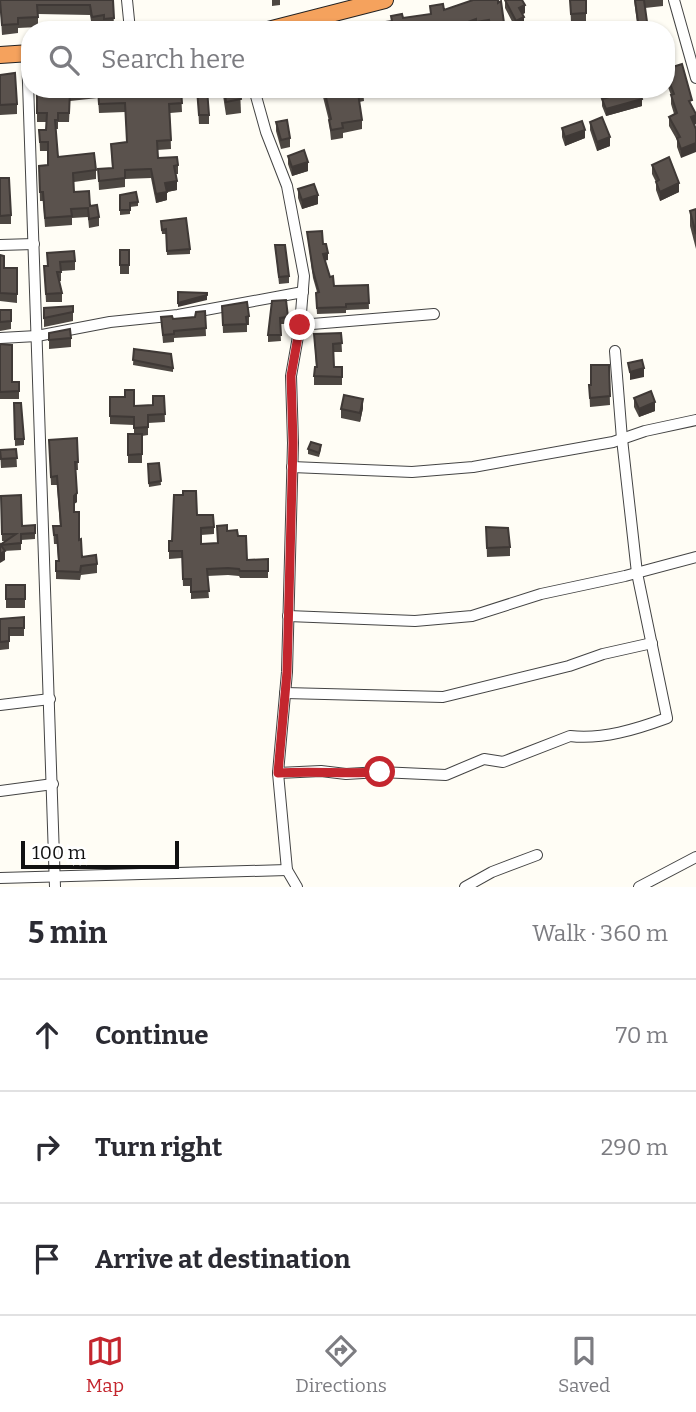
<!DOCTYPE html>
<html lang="en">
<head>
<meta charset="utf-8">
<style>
  :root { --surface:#fff; --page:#f7f7f7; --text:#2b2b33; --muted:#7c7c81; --line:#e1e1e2; --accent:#c4262e }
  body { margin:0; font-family:Bitter,serif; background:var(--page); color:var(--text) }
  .scale { position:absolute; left:21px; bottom:18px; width:158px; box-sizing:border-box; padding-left:7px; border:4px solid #111; border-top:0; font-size:19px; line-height:24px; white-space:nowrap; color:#111; -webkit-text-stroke:5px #fff; paint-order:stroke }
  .stop { position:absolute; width:21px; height:21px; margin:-16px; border:5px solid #c4262e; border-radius:50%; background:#fff }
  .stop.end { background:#c4262e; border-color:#fff; box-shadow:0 2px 7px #0008 }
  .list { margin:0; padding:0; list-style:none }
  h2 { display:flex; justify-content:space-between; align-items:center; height:91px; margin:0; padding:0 28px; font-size:30px }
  h2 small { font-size:23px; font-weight:400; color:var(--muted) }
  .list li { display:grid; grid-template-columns:46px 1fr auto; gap:21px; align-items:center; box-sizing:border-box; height:112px; padding:0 28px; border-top:2px solid var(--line) }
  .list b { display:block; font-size:26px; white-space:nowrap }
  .list em { font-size:23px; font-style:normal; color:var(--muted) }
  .icon { flex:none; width:38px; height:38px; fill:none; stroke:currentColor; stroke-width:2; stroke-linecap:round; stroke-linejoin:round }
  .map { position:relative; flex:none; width:696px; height:887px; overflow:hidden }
  .search { position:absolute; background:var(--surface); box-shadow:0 2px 5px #0004; left:21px; right:21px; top:21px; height:77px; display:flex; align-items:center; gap:18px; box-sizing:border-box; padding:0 24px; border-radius:28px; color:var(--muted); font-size:26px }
  .sheet { height:427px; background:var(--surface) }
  nav { display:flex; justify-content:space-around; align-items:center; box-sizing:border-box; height:98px; border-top:2px solid var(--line); background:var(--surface); font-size:19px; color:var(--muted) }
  nav a { display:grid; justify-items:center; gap:4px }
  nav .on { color:var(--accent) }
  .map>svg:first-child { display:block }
</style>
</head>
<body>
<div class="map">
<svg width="696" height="887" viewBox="0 0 696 887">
  <rect width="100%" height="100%" fill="#fffdf5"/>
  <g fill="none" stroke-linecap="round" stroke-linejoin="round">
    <!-- minor casing -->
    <g stroke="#444" stroke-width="12">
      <g id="minor">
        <polyline points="127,0 130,30"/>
        <polyline points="674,0 696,78"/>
        <polyline points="27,53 55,887"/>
        <polyline points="254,89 266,132 287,186 304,276 300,325 291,376 293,443 287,672 278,773 287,870 297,887"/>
        <polyline points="0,245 34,244"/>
        <polyline points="300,325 434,314"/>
        <polyline points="0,338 37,336 110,322 178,315 303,292"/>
        <polyline points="292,467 412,472 473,467 613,442 645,431 696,420"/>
        <polyline points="288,616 415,621 472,616 541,594 625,576 696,557"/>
        <polyline points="285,693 443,697 569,666 603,654 652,643"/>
        <polyline points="0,705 50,699"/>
        <path d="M 278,773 L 321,771 L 346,774 L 380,772 L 446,775 L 484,759 L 503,762 L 570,736 C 602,740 637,729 667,718 L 637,573 L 622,439 L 615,351"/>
        <polyline points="0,791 53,784"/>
        <polyline points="0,878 287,870"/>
        <polyline points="465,887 492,872 537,855"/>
        <polyline points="639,887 696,857"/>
      </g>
    </g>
    <!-- highway casing -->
    <g stroke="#222" stroke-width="18">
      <g id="highway">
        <polyline points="268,30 385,0"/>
        <polyline points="0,55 30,53"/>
      </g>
    </g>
    <!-- minor -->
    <use href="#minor" stroke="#fff" stroke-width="10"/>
    <!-- highway -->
    <use href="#highway" stroke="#f5a25d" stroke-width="16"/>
  </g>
  <!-- wall -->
  <g fill="#4d4742">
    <polygon points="0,0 113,0 114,27 104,28 104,25 92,27 90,15 38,14 38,27 18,28 18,33 2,35"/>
    <polygon points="272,0 280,0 280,5 272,6"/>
    <polygon points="505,0 525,13 522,14 524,25 516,29 505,8"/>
    <polygon points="570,0 586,0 586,22 571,23"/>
    <polygon points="634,0 663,0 663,6 645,8 648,30 638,30"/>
    <polygon points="430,6 504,23 504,30 476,30 476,29 473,30 368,30 378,27 378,23 391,21 391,16 403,18 430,14"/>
    <polygon points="666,69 696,114 696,124 694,125 681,158 677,147 677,140 669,126 669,117 674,114 671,104 671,95 666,82"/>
    <polygon points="0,75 17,104 17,114 0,115"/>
    <polygon points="37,89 120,89 120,95 142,94 141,89 181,89 182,112 170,113 171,149 157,150 158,158 178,165 178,174 176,174 177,190 167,192 167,200 156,203 151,178 125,179 125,187 99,190 98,169 112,168 111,144 127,142 125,112 99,113 98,98 70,101 69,122 58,122 58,129 56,129 58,157 96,170 96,179 74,182 74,192 90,206 99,217 99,226 89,228 88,217 72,218 72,225 45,227 43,201 40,201 39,166 48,165 48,151 40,151 39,130 46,130 47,122 37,122"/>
    <polygon points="197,89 209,115 209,124 199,124"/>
    <polygon points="222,89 240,89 241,113 226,115"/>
    <polygon points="321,89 363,89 364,101 359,102 362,120 362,129 343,133 343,138 331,140 329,121"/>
    <polygon points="602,99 642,106 606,116 602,106"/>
    <polygon points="276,122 290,138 290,147 281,149 276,131"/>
    <polygon points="590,122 610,146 597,151 590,130"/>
    <polygon points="562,128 585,138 565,146 562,137"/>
    <polygon points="288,156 308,171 292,176 288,164"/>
    <polygon points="652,165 679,192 660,201 656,190 656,182 652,174"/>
    <polygon points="0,178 11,215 11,224 0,224"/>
    <polygon points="298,189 318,204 302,209 298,198"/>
    <polygon points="120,195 138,202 138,206 130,207 130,214 120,215"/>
    <polygon points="696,209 696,249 690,226 690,211"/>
    <polygon points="161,221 190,249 190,254 167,255 166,234 162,234"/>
    <polygon points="307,232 323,244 328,260 325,260 330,277 334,286 368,285 369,309 346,310 346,313 317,314 316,299 316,293 317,292 313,278"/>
    <polygon points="275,245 289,276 289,283 279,284"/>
    <rect x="120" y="250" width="9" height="24"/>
    <polygon points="47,253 75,261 75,270 61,271 61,281 59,281 62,293 62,302 46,302 44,266 47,266"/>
    <polygon points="0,255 4,268 17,268 17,303 0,301"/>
    <polygon points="286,300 288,324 280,324 281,341 268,342 268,335"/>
    <polygon points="73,306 73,321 44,327 44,308"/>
    <polygon points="222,306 249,316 249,325 247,325 247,332 223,333"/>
    <polygon points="0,310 11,310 11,329 0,331"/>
    <polygon points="205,311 206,336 174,338 174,342 163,343 161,317 173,319 195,317"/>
    <polygon points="49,333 71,338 71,347 49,349"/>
    <polygon points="341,333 342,352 333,352 334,367 342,367 342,385 314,385 314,376 316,367 314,334"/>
    <polygon points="0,344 12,382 19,382 19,399 0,399"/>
    <polygon points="134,349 173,368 173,372 133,365"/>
    <polygon points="609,365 610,405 590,407 589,385 591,385"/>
    <polygon points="164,396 165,422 148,423 148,435 142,436 142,463 128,463 128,434 134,434 134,425 110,424 110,397 134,406 153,405"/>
    <polygon points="634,398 655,411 639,417 634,407"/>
    <polygon points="14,403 24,439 24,445 15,446"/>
    <polygon points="363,408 360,422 341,418 341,409"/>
    <polygon points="77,438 78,470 76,470 77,502 74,504 74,512 82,557 97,564 97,573 81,575 80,580 56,579 56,561 58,561 57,544 54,544 53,526 60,526 57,485 51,485 49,440"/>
    <polygon points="16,449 17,467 1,468 0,450"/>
    <polygon points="308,449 321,449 319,457 308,454"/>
    <polygon points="159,463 161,485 149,487 148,464"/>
    <polygon points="1,496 22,526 35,533 35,539 21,540 21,550 4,551 5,560 0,544 6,541 2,541"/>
    <polygon points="197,515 214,527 214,534 201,535 201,544 218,543 227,531 238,536 247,560 268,559 268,578 240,578 239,576 228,575 207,576 209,598 191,599 191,586 183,586 182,558 169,559 169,541 172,541"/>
    <polygon points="486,527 510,547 510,556 487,557"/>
    <rect x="6" y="585" width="19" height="23"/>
    <polygon points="24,617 24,636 9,636 9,649 0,650 0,619"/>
  </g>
  <!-- shaded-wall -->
  <g fill="#3f3936">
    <polygon points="525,5 525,13 519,16 519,8"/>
    <polygon points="524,17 524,25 516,29 516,21"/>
    <polygon points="476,19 476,29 473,30 447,30"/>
    <polygon points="264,89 273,89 273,92 264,95"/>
    <polygon points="275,89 314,89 275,97"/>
    <polygon points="642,99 642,106 606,116 606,109"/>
    <polygon points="696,115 696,124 691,126 691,117"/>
    <polygon points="585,130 585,138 565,146 565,137"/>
    <polygon points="610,137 610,146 597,151 597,142"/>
    <polygon points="696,143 696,152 681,158 681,149"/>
    <polygon points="308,162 308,171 292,176 292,167"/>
    <polygon points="177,181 177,190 167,192 167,200 156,203 156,194 165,183"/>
    <polygon points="679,183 679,192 660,201 660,192"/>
    <polygon points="318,195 318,204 302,209 302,200"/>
    <polygon points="328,253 328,260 323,261 323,254"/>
    <polygon points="207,295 207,300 178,307 178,303"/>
    <polygon points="644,368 644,377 630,380 630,372"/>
    <polygon points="363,399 363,408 360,422 360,413"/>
    <polygon points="655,402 655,411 639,417 639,409"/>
    <polygon points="77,493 77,502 74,504 74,496"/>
    <polygon points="5,551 5,560 0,563 0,554"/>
  </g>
  <!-- building -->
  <g fill="#5a524d" stroke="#3f3936" stroke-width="2">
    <polygon points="0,0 113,0 114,18 104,19 104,15 92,17 90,5 37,5 38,17 18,18 18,24 2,25"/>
    <polygon points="473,0 498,0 498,3 501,1 504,23 490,25 489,20 476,22 476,19 447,30 367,30 378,27 378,23 392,21 391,16 402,14 403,18 431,14 430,6 443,4 444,10"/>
    <polygon points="505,0 522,0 525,5 519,8 524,17 516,21"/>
    <polygon points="570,0 586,0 586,13 571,14"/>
    <polygon points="635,0 644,0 648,29 639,29"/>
    <polygon points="625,25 625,30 614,30 613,26"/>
    <polygon points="682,64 692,100 689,101 696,114 696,115 691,117 696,129 696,143 681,149 677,138 680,137 669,117 677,113 671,95 674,94 666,73 666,69"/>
    <polygon points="15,73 17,104 0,105 0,75"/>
    <polygon points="37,89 96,89 70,92 69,113 58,113 58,120 55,120 58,157 94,153 96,170 73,173 74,192 89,191 90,206 97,205 99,217 89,219 88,208 71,209 72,216 45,218 43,192 40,192 39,166 48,165 48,142 40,142 39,130 46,130 47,113 37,113"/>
    <polygon points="98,89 120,89 120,95 143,94 142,89 181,89 182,103 169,104 171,140 157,141 158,158 177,157 178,165 174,166 177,181 165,183 167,192 156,194 151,169 149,169 125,170 125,178 99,181 98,169 113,168 111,144 127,142 125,103 99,104"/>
    <polygon points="197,89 207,89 209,115 199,115"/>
    <polygon points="224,89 240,89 241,99 226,102"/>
    <polygon points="324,89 363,89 364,92 358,93 362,120 342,123 343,128 331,130 329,120 331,119"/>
    <polygon points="639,89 642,99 606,109 602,99"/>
    <polygon points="602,117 610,137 597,142 590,122"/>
    <polygon points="287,120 290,138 281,140 276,122"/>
    <polygon points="582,121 585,130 565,137 562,128"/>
    <polygon points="304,150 308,162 292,167 288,156"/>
    <polygon points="669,157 679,183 660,192 656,182 659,180 652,165"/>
    <polygon points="0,178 9,178 11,215 0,216"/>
    <polygon points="314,184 318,195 302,200 298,189"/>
    <polygon points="136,192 138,202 130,203 130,210 120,210 120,195"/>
    <polygon points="696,209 696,234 690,211"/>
    <polygon points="186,218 190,249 167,251 166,229 162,230 161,221"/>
    <polygon points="322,231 323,244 326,244 328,253 323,254 330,277 333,276 334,286 368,285 369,303 346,304 346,307 317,308 316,293 319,292 313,271 307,232"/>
    <polygon points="275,245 285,245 289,276 279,277"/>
    <rect x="120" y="250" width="9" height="15"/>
    <polygon points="74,251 75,261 60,262 61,272 57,272 62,293 46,294 44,266 48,266 47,253"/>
    <polygon points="0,255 4,256 4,268 17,268 17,294 0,293"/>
    <polygon points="178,292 207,293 207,295 178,303"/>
    <polygon points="286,300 288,317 280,318 281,335 268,335 272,301"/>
    <polygon points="247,302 249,316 246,317 247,324 223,325 222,306"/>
    <polygon points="73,306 73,312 44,318 44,308"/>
    <polygon points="0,310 11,310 11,321 0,322"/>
    <polygon points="205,311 206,328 174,331 174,334 163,335 161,317 172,316 173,319 195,317 196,312"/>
    <polygon points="70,329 71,338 49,340 49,333"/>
    <polygon points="341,333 342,343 333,344 334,367 342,367 342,377 314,376 315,367 317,367 314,334"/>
    <polygon points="0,344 12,345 12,382 19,382 19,391 0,392"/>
    <polygon points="134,349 171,354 173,368 133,360"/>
    <polygon points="642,360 644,368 630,372 628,363"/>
    <polygon points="591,365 609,365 610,396 590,398 589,385 591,385"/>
    <polygon points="125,390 134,390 134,406 153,405 153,396 164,396 165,414 148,415 148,427 134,428 134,417 110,416 110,397 125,397"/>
    <polygon points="651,391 655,402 639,409 634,398"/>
    <polygon points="344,395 363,399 360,413 341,409"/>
    <polygon points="14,403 21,403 24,439 15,439"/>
    <polygon points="128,434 142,434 142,454 128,455"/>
    <polygon points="77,438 78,462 75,462 77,493 74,496 74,512 79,512 79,540 81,539 82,557 96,555 97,564 81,566 80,572 56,571 56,561 59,561 57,535 54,535 53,526 61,526 57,476 51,477 49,440"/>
    <polygon points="311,442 321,445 319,453 308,449"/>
    <polygon points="16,449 17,458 1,459 0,450"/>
    <polygon points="159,463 161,481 149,483 148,464"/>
    <polygon points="183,491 196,491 197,515 213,515 214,527 201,528 201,544 218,543 217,526 227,525 227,531 237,530 238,536 246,536 247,560 268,559 268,571 240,571 239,569 228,568 207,569 209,591 191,592 191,579 183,579 182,551 169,551 169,541 172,541 174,495 183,495"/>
    <polygon points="21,495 22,526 35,525 35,533 21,534 21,543 0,545 16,534 2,534 1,496"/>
    <polygon points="486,527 508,528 510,547 487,548"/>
    <polygon points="0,544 5,551 0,554"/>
    <rect x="6" y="585" width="19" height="14"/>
    <polygon points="24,617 24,628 9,628 9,641 0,642 0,619"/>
  </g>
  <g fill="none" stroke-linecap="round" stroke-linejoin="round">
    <!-- route -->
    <path stroke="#c4262e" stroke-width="9" d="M 300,325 L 291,376 L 293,443 L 287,672 L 278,773 C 312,771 346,774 380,772"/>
  </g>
</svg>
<div class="scale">100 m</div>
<div class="stop" style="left:380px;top:772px"></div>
<div class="stop end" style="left:300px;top:325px"></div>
<div class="search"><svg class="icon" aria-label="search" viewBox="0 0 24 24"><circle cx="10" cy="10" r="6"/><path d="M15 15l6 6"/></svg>Search here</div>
</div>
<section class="sheet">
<h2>5 min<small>Walk · 360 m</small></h2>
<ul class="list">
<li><svg class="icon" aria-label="ahead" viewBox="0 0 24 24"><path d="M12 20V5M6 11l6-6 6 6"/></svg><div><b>Continue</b></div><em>70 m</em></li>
<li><svg class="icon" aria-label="right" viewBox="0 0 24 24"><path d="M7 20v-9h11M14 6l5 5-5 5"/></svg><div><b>Turn right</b></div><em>290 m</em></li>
<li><svg class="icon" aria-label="arrive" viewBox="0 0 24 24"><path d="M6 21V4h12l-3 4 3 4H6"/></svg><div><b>Arrive at destination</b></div></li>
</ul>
</section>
<nav>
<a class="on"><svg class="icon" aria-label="map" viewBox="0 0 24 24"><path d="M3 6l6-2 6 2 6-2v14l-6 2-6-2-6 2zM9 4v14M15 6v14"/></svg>Map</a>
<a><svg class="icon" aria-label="directions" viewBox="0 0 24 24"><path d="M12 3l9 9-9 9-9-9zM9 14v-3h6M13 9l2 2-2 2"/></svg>Directions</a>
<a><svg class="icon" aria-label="saved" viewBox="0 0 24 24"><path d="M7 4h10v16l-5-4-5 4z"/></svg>Saved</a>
</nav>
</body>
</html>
